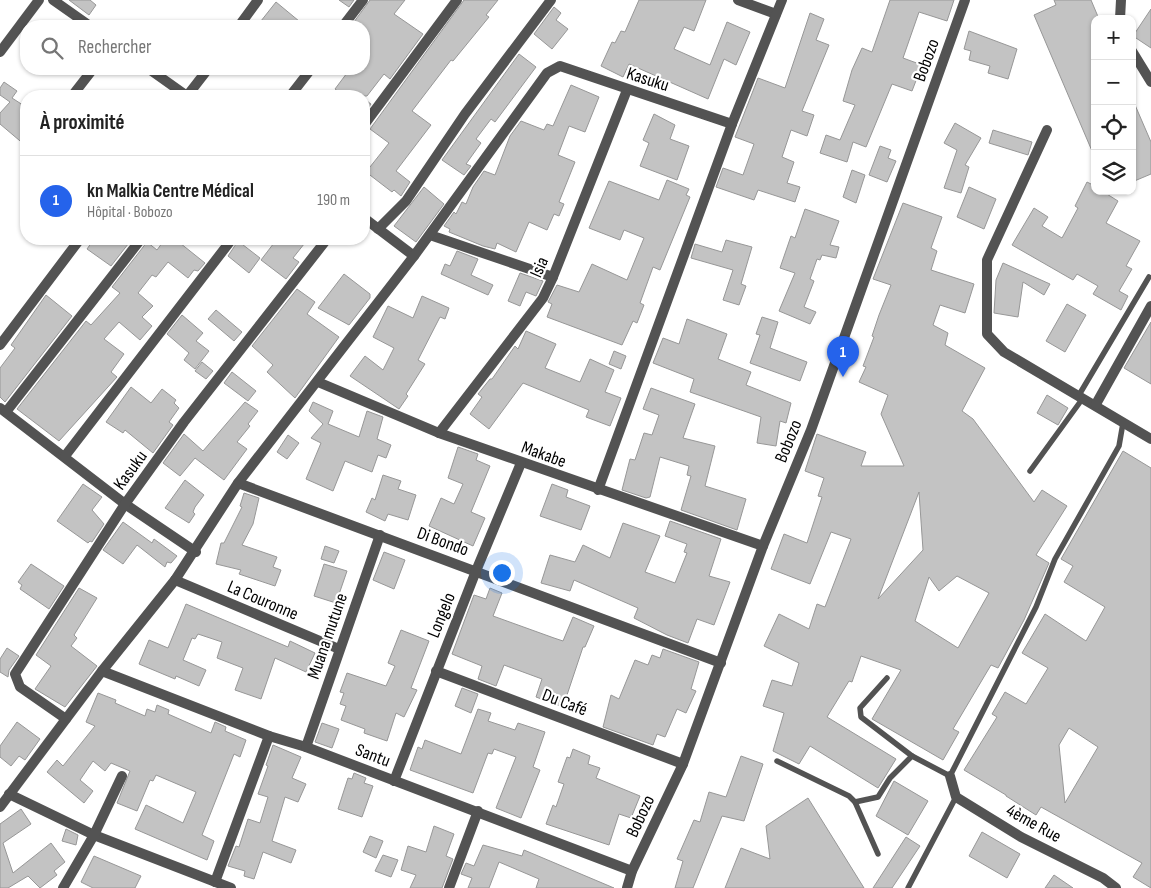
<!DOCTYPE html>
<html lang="fr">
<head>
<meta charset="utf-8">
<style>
  :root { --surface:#fff; --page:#f2f2f2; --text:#222; --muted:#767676; --line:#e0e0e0; --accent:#2563eb }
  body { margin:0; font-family:"Sofia Sans Condensed",sans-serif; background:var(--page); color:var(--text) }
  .controls { position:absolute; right:15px; top:15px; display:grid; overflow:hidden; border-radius:10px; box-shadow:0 1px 4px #0004 }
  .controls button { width:45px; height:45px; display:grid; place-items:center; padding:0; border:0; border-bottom:1px solid var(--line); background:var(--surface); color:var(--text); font:25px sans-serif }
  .you { position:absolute; left:501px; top:572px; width:18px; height:18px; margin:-12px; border:4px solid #fff; border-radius:50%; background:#1a73e8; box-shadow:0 0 0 8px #1a73e833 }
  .badge { display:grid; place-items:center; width:32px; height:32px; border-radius:50%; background:var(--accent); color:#fff; font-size:16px; font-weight:700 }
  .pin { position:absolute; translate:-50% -41px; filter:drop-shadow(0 1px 2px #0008) }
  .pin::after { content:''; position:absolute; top:26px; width:18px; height:15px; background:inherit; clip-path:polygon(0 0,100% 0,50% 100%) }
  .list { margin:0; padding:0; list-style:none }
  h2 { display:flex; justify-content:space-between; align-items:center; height:65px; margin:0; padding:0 20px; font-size:21px }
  h2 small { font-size:16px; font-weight:400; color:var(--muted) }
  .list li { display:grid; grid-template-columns:32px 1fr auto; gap:15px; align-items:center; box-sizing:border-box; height:90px; padding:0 20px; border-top:1px solid var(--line) }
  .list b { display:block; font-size:19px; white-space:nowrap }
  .list p { margin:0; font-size:16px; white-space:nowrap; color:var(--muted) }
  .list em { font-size:16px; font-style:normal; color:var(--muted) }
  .icon { flex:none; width:28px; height:28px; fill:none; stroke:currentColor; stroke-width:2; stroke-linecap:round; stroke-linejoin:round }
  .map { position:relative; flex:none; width:1151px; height:888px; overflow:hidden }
  .search { position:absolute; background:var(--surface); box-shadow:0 1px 4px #0004; left:20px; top:20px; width:350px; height:55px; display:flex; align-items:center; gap:12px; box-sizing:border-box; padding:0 18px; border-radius:20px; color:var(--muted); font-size:19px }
  .panel { position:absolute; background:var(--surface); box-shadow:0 1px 4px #0004; left:20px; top:90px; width:350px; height:155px; border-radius:20px }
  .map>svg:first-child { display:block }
</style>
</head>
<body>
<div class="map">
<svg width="1151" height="888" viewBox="0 0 1151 888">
  <rect width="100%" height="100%" fill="#fff"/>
  <!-- building -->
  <g fill="#c3c3c3" stroke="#979797" fill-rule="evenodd">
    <polygon points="69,0 90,0 96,5 89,15"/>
    <polygon points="339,0 354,0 349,7"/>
    <polygon points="370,0 405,0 394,14 423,34 390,79 384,74 367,96 344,96 335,89 350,69 364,69 364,26 351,26"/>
    <polygon points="464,0 498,0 486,15 489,17 453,61 451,60 412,111 431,125 396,171 410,182 401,196 394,190 392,192 366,172 389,143 370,129"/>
    <polygon points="639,0 706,0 694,31 684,27 674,49 710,65 727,22 750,32 736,65 724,59 708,99 629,64 623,77 601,66 612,42 615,43 621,31 625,32"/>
    <polygon points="890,0 954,0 947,21 919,12 903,58 922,65 912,91 892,84 866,147 853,142 847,162 820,153 826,135 840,140 855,105 843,101 852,70 862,48 872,52"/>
    <polygon points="1054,0 1091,0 1099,19 1095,19 1095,158 1034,15 1056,5"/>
    <polygon points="276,2 305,26 257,26"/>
    <polygon points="554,7 561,13 556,20 568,29 552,49 534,34"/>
    <polygon points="1151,9 1151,48 1133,36"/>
    <polygon points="810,13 824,19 816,40 829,45 802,111 814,115 807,136 791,130 782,157 794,162 787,183 800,187 795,202 758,190 754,200 716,187 723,168 743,175 754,144 735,137 758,78 785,88"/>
    <polygon points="969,31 1017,49 1008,79 988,73 990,66 969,60 971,51 964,49"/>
    <polygon points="519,54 536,67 495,122 491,119 476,139 481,143 466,164 471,166 464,175 442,160"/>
    <polygon points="4,82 17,91 12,98 26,107 26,146 0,124 0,113 10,102 0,95 0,88"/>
    <polygon points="571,85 599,97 585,132 569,126 558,155 575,162 559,202 564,204 559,216 554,214 547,230 529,222 516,252 497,243 495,249 483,246 449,232 450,229 444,226 454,212 456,214 462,202 466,204 473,187 484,171 495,175 510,136 521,121 544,130 547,124 553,126"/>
    <polygon points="1132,98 1151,142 1151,174 1132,182"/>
    <polygon points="364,99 371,104 364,114"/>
    <polygon points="654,114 675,125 670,139 689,146 677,180 640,166 649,143 643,140"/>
    <polygon points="955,123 981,138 965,165 969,167 961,193 944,188 957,150 944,143"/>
    <polygon points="993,130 1032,142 1028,155 989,143"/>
    <polygon points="880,146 891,150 888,158 896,161 887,182 869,175"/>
    <polygon points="852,170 865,175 856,203 843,197"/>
    <polygon points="667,180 689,189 686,195 690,197 660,270 653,267 640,303 644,305 637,323 633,321 622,345 547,317 552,304 548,302 557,285 579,292 592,264 627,280 644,238 624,230 620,240 589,228 609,181 659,200"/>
    <polygon points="1087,182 1095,186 1095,191 1102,191 1118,201 1106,223 1140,241 1126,266 1132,269 1119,291 1128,296 1121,310 1093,294 1098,286 1077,274 1073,280 1012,245 1034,208 1048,217 1042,226 1062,238 1078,208 1075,206"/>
    <polygon points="424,187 444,204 416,242 394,226"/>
    <polygon points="969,187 996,199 984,229 957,217"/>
    <path d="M 903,203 L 942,217 L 931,248 L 937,251 L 931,270 L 974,284 L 965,313 L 940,305 L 933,325 L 948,333 L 945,345 L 985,368 L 962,411 L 973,419 L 1034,502 L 1042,490 L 1067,506 L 1036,555 L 1049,563 L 1024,620 L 998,668 L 991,665 L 953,729 L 959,732 L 943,760 L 872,719 L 901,670 L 861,656 L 852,682 L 849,681 L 827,717 L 896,759 L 878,788 L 810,746 L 799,764 L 773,751 L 784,713 L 763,706 L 772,680 L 792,686 L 799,663 L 764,646 L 779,614 L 809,629 L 817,604 L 825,607 L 851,539 L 831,532 L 810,584 L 771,569 L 784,534 L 807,543 L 822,497 L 818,496 L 824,478 L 805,471 L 817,434 L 866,452 L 861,466 L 904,466 L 881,414 L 888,395 L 859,382 L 866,367 L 863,366 L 874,337 L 872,336 L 879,315 L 891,285 L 873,279 ZM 919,492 L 923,550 L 878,599 ZM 957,576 L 989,593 L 958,648 L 915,621 L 929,577 L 939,591 Z"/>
    <polygon points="805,209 839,221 830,245 839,247 836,258 822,255 820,260 817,259 810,279 814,281 804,307 816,312 810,324 779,311 795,273 780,268 791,236 795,238"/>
    <polygon points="94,239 132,239 111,266 87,249"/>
    <polygon points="165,239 175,239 205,263 198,271 194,270 188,278 168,262 156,277 152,275 138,293 153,306 142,317 152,326 140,340 119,322 104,339 124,354 111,372 117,377 59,441 17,409 86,321 91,325 120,293 112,287 147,242 157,250"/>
    <polygon points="277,239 308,239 293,258 299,262 286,279 261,260"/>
    <polygon points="726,240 752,247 741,284 746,286 739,305 723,300 733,270 691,258 695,244 722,252"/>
    <polygon points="238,241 260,258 249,273 228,256"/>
    <polygon points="457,251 478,259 471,275 493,285 488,295 441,274 445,264 450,266"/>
    <polygon points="1003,263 1050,284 1044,295 1023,282 1018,317 994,313 996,280"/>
    <polygon points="520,273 543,281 536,296 526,292 520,306 508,301"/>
    <polygon points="344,274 370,294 370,298 349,325 318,308"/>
    <polygon points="297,289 315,302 307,314 339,337 295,398 267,372 273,365 252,346"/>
    <polygon points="46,295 72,316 5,402 0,397 0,368 15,348 11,345"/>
    <polygon points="422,296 449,308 445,319 440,317 418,360 425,364 406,394 408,396 399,409 350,376 365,356 383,370 394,348 373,337 388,306 413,318"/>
    <polygon points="1067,304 1086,315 1065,352 1046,341"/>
    <polygon points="216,310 242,332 234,341 208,319"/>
    <polygon points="182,315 203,333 196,341 209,351 195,369 184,360 189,353 167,334"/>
    <polygon points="762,317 778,322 770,348 807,362 800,381 750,363 760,335 756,334"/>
    <polygon points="687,319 727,334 718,359 751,372 746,385 791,403 786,423 780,421 776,446 757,443 761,417 690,392 694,379 653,363 663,338 679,344"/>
    <polygon points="1151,322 1151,384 1124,368"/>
    <polygon points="526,331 556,344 545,368 580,382 590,359 614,370 605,392 621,398 610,426 586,417 589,410 523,383 489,429 470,414 482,397 478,394 490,379 492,379 515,346 518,349"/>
    <polygon points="614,351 626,356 621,369 609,364"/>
    <polygon points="202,362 213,371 206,379 195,371"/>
    <polygon points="232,372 256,391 248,401 224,383"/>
    <polygon points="131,387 151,403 162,389 176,400 174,403 179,408 169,422 173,425 153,453 125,430 123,433 106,422"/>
    <polygon points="651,388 695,404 683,438 715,446 705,486 746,499 737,530 681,510 691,476 687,475 689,466 660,457 650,497 646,498 622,490 630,459 635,460 644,433 652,435 659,415 643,409"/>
    <polygon points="1047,395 1068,408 1058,425 1037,413"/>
    <polygon points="245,402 258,411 248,424 250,426 237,442 247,449 224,480 195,458 180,476 163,463 184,434 203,451"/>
    <polygon points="313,402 333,411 328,424 359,437 367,411 383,417 377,439 391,445 386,458 378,455 372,472 345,461 333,491 306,479 321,443 311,438 323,424 309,411"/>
    <polygon points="288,435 299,443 287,459 277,452"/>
    <polygon points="458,447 478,454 476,460 490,466 471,512 485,518 473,546 429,526 441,498 454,504 463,484 448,478"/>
    <path d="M 1123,451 L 1151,468 L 1151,888 L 1133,877 L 1142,863 L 1041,807 L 1036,815 L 1006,796 L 1006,795 L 964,770 L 997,717 L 992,714 L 1005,692 L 1026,704 L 1048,668 L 1022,653 L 1045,614 L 1086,641 L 1105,607 L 1064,582 L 1073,566 L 1061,559 ZM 1069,728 L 1098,747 L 1065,803 L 1059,745 Z"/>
    <polygon points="383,475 401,481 398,489 416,495 408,520 388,514 385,521 366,512 372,498 375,500"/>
    <polygon points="185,480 204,495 195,507 193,512 195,514 189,523 165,508"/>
    <polygon points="83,484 102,497 92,510 104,524 92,542 90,541 88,543 57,521"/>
    <polygon points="552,484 568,490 566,497 590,506 581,530 540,516"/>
    <polygon points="244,493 259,498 253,524 242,545 277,557 273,567 281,570 275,586 239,574 241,570 216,564 221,543 224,543 242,507 240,506"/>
    <polygon points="670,521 721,539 709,576 730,582 714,625 697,619 688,643 667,635 634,618 638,608 574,580 570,591 541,583 550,555 575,562 583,545 610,558 623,523 660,536 645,572 675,583 687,553 684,552 687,544 665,536"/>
    <polygon points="123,522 152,543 154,539 177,556 171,563 167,562 165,567 137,545 123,564 103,550"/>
    <polygon points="325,546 339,551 334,563 321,559"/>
    <polygon points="384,552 405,560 394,589 373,580"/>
    <polygon points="31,564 64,586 49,609 20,589 22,585 18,582"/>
    <polygon points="324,564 347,571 336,603 314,596"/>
    <polygon points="79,588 97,598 74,635 77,638 71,646 97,666 65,707 35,689 51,666 36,655"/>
    <polygon points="490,588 502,593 493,616 554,638 563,641 573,617 594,626 585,647 583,647 563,707 536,697 542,679 504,665 496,686 478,679 482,666 452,654 474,595 486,599"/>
    <polygon points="186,604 288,647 290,641 315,653 306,672 275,658 261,699 235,690 243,668 217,658 222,642 198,634 195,639 192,638 183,660 206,670 199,686 176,676 175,679 139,664 149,640 168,648"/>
    <polygon points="401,630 429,641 411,688 417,690 404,717 396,713 387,741 364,733 365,729 341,720 346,706 340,704 344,693 340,692 347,673 386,686 395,666 388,663"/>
    <polygon points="7,648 19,656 9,670 8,677 0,672 0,659"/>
    <polygon points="663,649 699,662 691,689 696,691 686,713 677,709 665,737 657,734 653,745 603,727 611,695 619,699 635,660 648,665 652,655 660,658"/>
    <polygon points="462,688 478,694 471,713 455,706"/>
    <polygon points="98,693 116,700 115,703 145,716 147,709 155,712 157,705 169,710 168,714 211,733 215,722 226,727 225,731 246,740 240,757 234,754 202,835 214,841 207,860 135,829 146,805 183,823 196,792 156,775 153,781 150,780 137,811 117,803 130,771 111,763 105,771 93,761 80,780 93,791 84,803 47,772 57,760 63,766 95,726 86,722"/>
    <polygon points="478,709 491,713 488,721 515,730 518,723 545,732 533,767 540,770 521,818 496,808 516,757 494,749 492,754 488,753 473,793 410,770 418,747 422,749 425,740 461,754"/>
    <polygon points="17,722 40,739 25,760 19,756 11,766 0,757 0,746"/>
    <polygon points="322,723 339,729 332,748 315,742"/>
    <polygon points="273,745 301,757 292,778 306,784 298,802 285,797 272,841 296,850 291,863 263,852 254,879 244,876 245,871 228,866 236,846 239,847 248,819 260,823 268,797 258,794 268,766 266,765"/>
    <polygon points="573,749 590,756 588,764 600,768 596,778 640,796 631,818 619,814 609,845 546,824 553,805 556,807 564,784 558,782 567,757 570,758"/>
    <polygon points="741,756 763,764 744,821 722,816 693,888 675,888 683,861 677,859 694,820 700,822 709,792 726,797"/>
    <polygon points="354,773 366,778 364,783 373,786 362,817 338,809 348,778 352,779"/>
    <polygon points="894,781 928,801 908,835 876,816"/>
    <polygon points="808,798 864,888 725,888 741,848 770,859 766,826"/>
    <polygon points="21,809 31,824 3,843 13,873 51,843 65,862 54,871 57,875 40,888 28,876 8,888 0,888 0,824"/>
    <polygon points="434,826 454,834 446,856 453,859 442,888 410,888 416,875 401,870 408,846 426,852"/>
    <polygon points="66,829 78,835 76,845 62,841"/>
    <polygon points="982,832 1020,854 1007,878 969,856"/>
    <polygon points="370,836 383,841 376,858 363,852"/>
    <polygon points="906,837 920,846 892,888 873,888"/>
    <polygon points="483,845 522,856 524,850 614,888 536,888 539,879 499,862 489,888 468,888 472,878 461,874 466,863 474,866"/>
    <polygon points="383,855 398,860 391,877 375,871"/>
    <polygon points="94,856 141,876 135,888 93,888 81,882"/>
    <polygon points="1054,875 1073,888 1045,888"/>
  </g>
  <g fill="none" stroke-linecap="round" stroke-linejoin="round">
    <!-- lane -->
    <g stroke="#535353" stroke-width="5.5">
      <polyline points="1079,395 1149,277"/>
      <polyline points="1030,471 1083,398"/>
      <polyline points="887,678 860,708 861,717 912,756"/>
      <polyline points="777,761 849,796 855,802 878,854"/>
      <polyline points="855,802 878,797 890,778 912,756 950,776 1036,607 1055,559 1119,446 1123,423"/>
      <polyline points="908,888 956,797"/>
    </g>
    <!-- street -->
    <g stroke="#535353" stroke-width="10">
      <polyline points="53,0 90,26"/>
      <polyline points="738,0 776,14"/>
      <polyline points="1120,19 1121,0"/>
      <polyline points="239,26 258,0"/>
      <polyline points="343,26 363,0"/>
      <polyline points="1132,51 1151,82"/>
      <polyline points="0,52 39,0"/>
      <polyline points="149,69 187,96"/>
      <polyline points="72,96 93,69"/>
      <polyline points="187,96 208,69"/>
      <polyline points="290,96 311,69"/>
      <polyline points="364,125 457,0"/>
      <polyline points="1047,130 987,260 987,334 1004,352 1151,439"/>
      <polyline points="364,218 414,256"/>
      <polyline points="378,229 406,201 465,114 551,0"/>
      <polyline points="430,235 553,277"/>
      <polyline points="0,345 80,239"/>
      <polyline points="318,382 439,433 763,546"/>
      <polyline points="1096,404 1151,306"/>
      <polyline points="0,408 125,504 196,552"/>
      <polyline points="6,412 141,239"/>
      <polyline points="439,433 543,298 553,277 627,90"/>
      <polyline points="65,456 232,239"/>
      <polyline points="238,483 721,663"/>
      <polyline points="598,490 732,124 782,0"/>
      <polyline points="175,580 339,649"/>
      <polyline points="102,671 269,736 306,747 632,871"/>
      <polyline points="436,671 683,764"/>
      <polyline points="66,719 20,687 15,674 125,504 184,422 327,239"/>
      <polyline points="306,747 380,535"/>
      <polyline points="950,776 956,797 1021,837 1103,878 1116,888"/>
      <polyline points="394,781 476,571 521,463"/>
      <polyline points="9,794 94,835 231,888"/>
      <polyline points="0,807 102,671 175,580 238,483 414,256 547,73 560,66 732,124"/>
      <polyline points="215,882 269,736"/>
      <polyline points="63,888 94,835 122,776"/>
      <polyline points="449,888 478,811"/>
      <polyline points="627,888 632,871 683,764 763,546 811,430 965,0"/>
    </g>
  </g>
  <g text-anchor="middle" stroke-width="4.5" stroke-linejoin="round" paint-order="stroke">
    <!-- street labels -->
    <g font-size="18" fill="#000" stroke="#fff">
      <text transform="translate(926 60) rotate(-70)" y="6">Bobozo</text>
      <text transform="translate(648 79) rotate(18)" y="6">Kasuku</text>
      <text transform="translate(539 267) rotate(-66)" y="6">Isia</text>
      <text transform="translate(788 441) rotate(-68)" y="6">Bobozo</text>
      <text transform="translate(544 454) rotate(20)" y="6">Makabe</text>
      <text transform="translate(130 470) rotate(-54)" y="6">Kasuku</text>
      <text transform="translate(443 541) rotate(20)" y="6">Di Bondo</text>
      <text transform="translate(263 600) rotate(23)" y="6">La Couronne</text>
      <text transform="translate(441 615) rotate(-68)" y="6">Longelo</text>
      <text transform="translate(327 636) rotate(-71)" y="6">Muana mutune</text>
      <text transform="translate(565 702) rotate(21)" y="6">Du Café</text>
      <text transform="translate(373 755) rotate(21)" y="6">Santu</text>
      <text transform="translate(640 816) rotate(-65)" y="6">Bobozo</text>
      <text transform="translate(1034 823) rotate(29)" y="6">4ème Rue</text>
    </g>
  </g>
</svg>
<div class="controls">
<button>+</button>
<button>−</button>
<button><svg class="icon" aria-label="locate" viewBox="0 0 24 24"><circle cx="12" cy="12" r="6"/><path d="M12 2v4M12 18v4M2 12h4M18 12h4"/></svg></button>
<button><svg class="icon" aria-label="layers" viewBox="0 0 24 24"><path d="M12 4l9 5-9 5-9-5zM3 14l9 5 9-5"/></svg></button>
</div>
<div class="you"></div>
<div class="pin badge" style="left:843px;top:377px">1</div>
<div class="search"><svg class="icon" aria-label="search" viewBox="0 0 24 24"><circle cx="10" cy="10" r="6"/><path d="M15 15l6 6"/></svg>Rechercher</div>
<section class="panel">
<h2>À proximité<small></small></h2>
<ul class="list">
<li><span class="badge">1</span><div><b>kn Malkia Centre Médical</b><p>Hôpital · Bobozo</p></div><em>190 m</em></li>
</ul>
</section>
</div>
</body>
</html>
